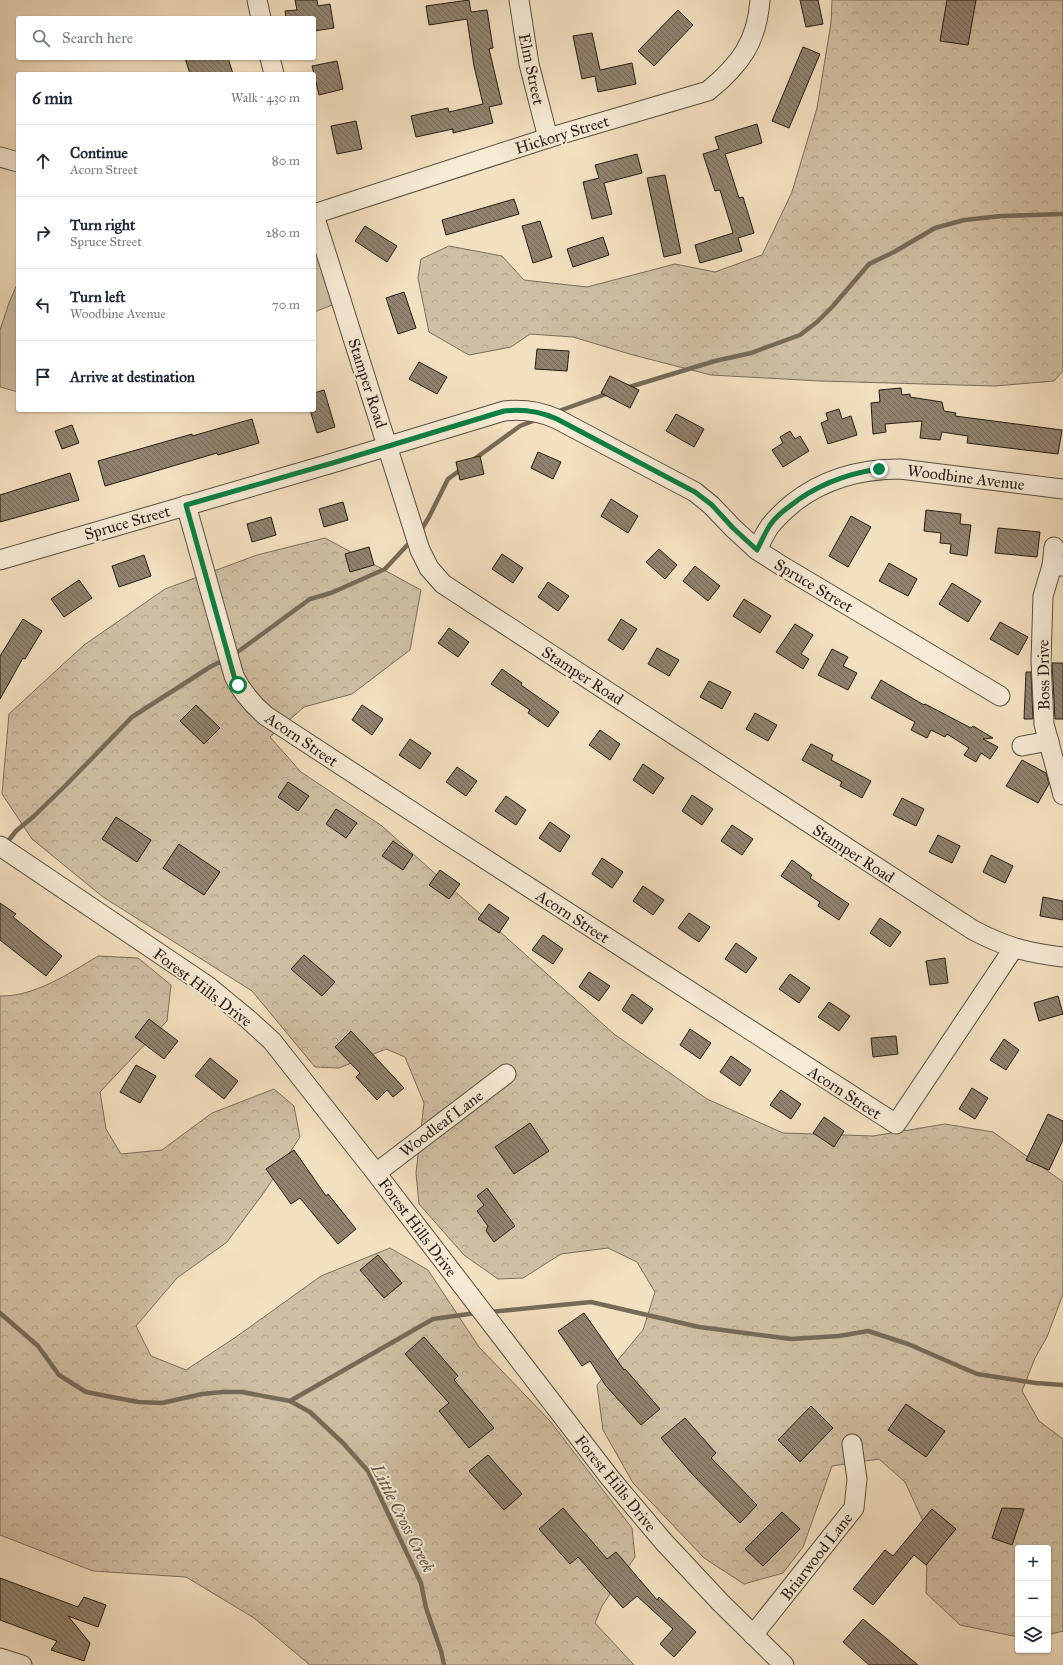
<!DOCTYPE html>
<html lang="en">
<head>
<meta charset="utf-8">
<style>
  :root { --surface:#fff; --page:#f2f2f3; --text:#1f2937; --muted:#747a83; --line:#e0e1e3 }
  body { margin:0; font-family:"IM FELL Great Primer",serif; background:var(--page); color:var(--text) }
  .controls { position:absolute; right:12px; bottom:12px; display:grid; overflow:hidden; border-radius:4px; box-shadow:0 1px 3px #0004 }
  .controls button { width:36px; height:36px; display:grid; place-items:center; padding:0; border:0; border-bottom:1px solid var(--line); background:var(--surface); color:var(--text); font:20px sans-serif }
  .stop { position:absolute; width:12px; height:12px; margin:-9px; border:3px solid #0b8043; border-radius:50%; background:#fff }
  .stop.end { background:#0b8043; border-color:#fff; box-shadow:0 1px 4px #0008 }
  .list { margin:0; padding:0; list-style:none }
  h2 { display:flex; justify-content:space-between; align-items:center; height:52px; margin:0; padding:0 16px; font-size:17px }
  h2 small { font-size:13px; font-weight:400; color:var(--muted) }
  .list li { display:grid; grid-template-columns:26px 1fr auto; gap:12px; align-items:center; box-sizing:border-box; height:72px; padding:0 16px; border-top:1px solid var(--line) }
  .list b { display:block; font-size:15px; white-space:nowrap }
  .list p { margin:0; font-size:13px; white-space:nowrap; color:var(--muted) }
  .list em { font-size:13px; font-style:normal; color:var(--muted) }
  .icon { flex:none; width:22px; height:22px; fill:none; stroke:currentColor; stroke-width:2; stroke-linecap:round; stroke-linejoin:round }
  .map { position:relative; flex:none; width:1063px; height:1665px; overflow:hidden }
  .search { position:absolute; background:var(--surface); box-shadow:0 1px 3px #0004; left:16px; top:16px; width:300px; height:44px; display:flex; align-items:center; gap:10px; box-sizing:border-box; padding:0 14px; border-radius:4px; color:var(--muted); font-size:15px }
  .panel { position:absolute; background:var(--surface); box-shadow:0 1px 3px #0004; left:16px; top:72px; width:300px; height:340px; border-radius:4px }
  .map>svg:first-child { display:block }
</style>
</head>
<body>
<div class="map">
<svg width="1063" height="1665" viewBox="0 0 1063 1665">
  <defs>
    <pattern id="forest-crowns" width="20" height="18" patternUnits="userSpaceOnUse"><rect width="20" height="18" fill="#d0bfa3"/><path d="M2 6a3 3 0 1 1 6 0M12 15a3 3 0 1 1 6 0" fill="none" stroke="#b3a48c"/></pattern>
    <pattern id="building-back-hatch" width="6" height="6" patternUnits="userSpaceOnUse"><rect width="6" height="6" fill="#91826e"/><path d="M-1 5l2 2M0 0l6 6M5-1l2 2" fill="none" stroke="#766a59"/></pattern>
  </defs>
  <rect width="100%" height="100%" fill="#f3e0c0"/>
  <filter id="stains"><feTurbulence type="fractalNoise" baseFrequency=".005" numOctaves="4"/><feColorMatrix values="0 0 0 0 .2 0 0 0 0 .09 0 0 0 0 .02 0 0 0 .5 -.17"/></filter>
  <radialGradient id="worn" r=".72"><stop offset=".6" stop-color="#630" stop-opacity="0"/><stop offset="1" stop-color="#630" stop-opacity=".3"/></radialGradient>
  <!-- forest -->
  <g fill="url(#forest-crowns)" stroke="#7c6e5c">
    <polygon points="832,0 1063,0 1063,371 1054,381 995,386 820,381 711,375 633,355 573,337 530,334 511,347 469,355 429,332 418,278 421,259 449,246 502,256 524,280 587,287 675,264 715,272 762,255 792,192 817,108 831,23"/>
    <polygon points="325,538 421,590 410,650 352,694 304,707 270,737 301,772 382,826 614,1034 707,1099 783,1133 873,1136 945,1124 993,1132 1063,1182 1063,1294 1047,1337 1035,1358 1022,1391 1039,1421 1063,1439 1063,1631 1048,1635 1048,1548 1018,1548 1018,1637 960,1625 926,1593 928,1532 905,1482 879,1459 832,1466 803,1547 783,1573 744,1584 704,1558 633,1483 603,1430 597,1385 643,1330 655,1292 637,1262 608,1248 561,1254 523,1278 498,1279 464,1255 419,1204 416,1173 424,1103 405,1057 386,1049 339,1068 315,1067 252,991 103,897 32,839 2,794 9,714 84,645 165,589 257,555"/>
    <path d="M 98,956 L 138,958 L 171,985 L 167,1021 L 100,1092 L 106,1129 L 121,1154 L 162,1150 L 212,1113 L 274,1089 L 294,1106 L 300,1137 L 265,1191 L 227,1242 L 177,1278 L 136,1326 L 151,1356 L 186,1370 L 236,1337 L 321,1276 L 390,1248 L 428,1270 L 479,1347 L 550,1421 L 632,1528 L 635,1557 L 602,1606 L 595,1623 L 634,1665 L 310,1665 L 254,1618 L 186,1577 L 93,1571 L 0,1535 L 0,996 C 34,997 70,973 98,956 Z"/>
  </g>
  <!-- park -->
  <g fill="#d0bfa3" stroke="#7c6e5c">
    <polygon points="314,241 335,304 314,312"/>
    <polygon points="18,282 18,392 0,387 0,330 9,303"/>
  </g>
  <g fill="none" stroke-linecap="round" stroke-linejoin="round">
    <!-- stream -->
    <g stroke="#786a59" stroke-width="4.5">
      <polyline points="626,388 715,361 751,353 800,335 817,322 833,306 869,264 894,252 935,228 964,220 1002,216 1063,214"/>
      <polyline points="556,412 609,393"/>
      <polyline points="473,460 520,426 538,419"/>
      <polyline points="420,532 429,517 448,479 463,468"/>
      <polyline points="232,656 310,599 331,593 385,569 412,540"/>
      <polyline points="5,845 16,831 33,817 67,784 132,717 210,667 226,659"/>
      <polyline points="490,1312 591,1302 699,1327 791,1339 839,1336 868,1331 908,1344 977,1374 1036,1383 1063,1385"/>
      <polyline points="0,1313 38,1346 59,1375 86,1392 138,1402 162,1403 202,1394 223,1392 242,1392 290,1401 310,1412 343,1443 368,1471 421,1583 426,1608 441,1651 444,1665"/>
      <polyline points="290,1401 433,1319 476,1313"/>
    </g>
  </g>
  <!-- building -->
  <g fill="url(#building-back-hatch)" stroke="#271d16">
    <polygon points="295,0 317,0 318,6 330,4 334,28 314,31 314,18 286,18 285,11 297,10"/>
    <polygon points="469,0 471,12 487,10 493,48 489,49 502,104 489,107 493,123 453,133 453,129 416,137 411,116 448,108 449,112 483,104 474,66 467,19 429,25 426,6"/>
    <polygon points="800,0 818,0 823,24 806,27"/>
    <polygon points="947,0 976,0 968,45 940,41"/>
    <polygon points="678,10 693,25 654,66 638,51"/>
    <polygon points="592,33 600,70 632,63 636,84 598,92 595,76 582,79 573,36"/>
    <polygon points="803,47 820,54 789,128 772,121"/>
    <polygon points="185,58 228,58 233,74 190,74"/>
    <polygon points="337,61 343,89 319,95 312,66"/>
    <polygon points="356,121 362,149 337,154 331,126"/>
    <polygon points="757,124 762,143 725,154 739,198 743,197 754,233 738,238 742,251 700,263 695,245 733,233 720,190 715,191 703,154 719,149 715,137"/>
    <polygon points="637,154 642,173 604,183 612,214 592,219 583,182 599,178 595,165"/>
    <polygon points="665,175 681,253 664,257 647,178"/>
    <polygon points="514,199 519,214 446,235 442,220"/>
    <polygon points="540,221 552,257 533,263 522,226"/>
    <polygon points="365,226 397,246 387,262 355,241"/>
    <polygon points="603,237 609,255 573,267 567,249"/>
    <polygon points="404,292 416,328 398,334 386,298"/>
    <polygon points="537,349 569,351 567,371 535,369"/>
    <polygon points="419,362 447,377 437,394 409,379"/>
    <polygon points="610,376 639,390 630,408 601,393"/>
    <polygon points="901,388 902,395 910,394 910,397 942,402 944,411 956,413 955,416 1062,430 1058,454 967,443 968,436 942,432 940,440 920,438 922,421 885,424 886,432 873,434 871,403 880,402 879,390"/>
    <polygon points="324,390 335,427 317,433 310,410 314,410 314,393"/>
    <polygon points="839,409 842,419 851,416 857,435 828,444 821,423 828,420 826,413"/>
    <polygon points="676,414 704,429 694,447 666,431"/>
    <polygon points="252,419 259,443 218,455 217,453 105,486 98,461 192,434 192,436"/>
    <polygon points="72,425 79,443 62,449 55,431"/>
    <polygon points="790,431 795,439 800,436 809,451 783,467 772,450 783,443 780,437"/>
    <polygon points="538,452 561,462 553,479 531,468"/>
    <polygon points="480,456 484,474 460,480 456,462"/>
    <polygon points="70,473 79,500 0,522 0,495"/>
    <polygon points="611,499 638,516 628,533 601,516"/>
    <polygon points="343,502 348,520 324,527 319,509"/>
    <polygon points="926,510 961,514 960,524 971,525 967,556 950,553 951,544 940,543 941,533 924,531"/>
    <polygon points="851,516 871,527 848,567 829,556"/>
    <polygon points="271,517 276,535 252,542 247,524"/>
    <polygon points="998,528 1040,532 1037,557 995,553"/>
    <polygon points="369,547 374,565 350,572 345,554"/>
    <polygon points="659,549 677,565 665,579 646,562"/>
    <polygon points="502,554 523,568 513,583 492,569"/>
    <polygon points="144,555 151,576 119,587 112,566"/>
    <polygon points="889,563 917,579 908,596 879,581"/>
    <polygon points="695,566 720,586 708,601 683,581"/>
    <polygon points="79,580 92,598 64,617 51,599"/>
    <polygon points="548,582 569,596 558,611 538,597"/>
    <polygon points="952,583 981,601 968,622 939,604"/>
    <polygon points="744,599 771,616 760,633 733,616"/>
    <polygon points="23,619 42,631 25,659 23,658 0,699 0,656"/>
    <polygon points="621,619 637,629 623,650 608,640"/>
    <polygon points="1000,622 1028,637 1018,655 990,639"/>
    <polygon points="795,624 813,635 801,654 809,659 803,669 776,652"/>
    <polygon points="449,628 469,642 458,657 438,643"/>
    <polygon points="657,648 679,660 669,676 648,664"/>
    <polygon points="832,649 848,657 843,666 857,673 848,690 818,675"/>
    <polygon points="1052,663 1063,663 1063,719 1055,719"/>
    <polygon points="502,669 522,683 521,685 559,712 548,727 528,713 530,710 491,684"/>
    <polygon points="1026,672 1031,672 1033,719 1024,719"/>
    <polygon points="881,680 924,705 925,704 971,728 973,726 993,738 983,739 998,747 990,759 981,753 976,762 964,755 969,748 947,734 945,737 931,730 927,738 911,730 915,722 871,698"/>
    <polygon points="709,681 731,692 722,709 700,697"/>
    <polygon points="196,705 220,728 204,744 180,721"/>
    <polygon points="362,705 383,719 372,735 352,720"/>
    <polygon points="755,713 777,725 768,741 746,729"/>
    <polygon points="600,730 620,744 610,760 589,745"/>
    <polygon points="410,739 431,753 420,769 399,755"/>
    <polygon points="811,744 833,755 831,760 871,781 862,798 840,786 842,782 802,760"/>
    <polygon points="1022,760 1046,773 1049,784 1038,803 1006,786"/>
    <polygon points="643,764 664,778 653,794 633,780"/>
    <polygon points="457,767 477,781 466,796 446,782"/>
    <polygon points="288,782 309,796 298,811 278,797"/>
    <polygon points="692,795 713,809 702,825 682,811"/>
    <polygon points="506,796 526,810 516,825 495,811"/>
    <polygon points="902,798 924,809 916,826 893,815"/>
    <polygon points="336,809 357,823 346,838 326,824"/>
    <polygon points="116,817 151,840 137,862 102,839"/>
    <polygon points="550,822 570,836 560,852 539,838"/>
    <polygon points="732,825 753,839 742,855 721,841"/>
    <polygon points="938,835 960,846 952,863 929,852"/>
    <polygon points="393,841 413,855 403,870 382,856"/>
    <polygon points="179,844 220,872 204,895 163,868"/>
    <polygon points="991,855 1013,866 1005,883 983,872"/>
    <polygon points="602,858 623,872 612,888 592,874"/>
    <polygon points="792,860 812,875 810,878 849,904 839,920 818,906 820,902 781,876"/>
    <polygon points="440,870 460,884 449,899 429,885"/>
    <polygon points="643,886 664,900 653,915 633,901"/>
    <polygon points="1043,897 1063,901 1063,920 1040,916"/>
    <polygon points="0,903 16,914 13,917 62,956 46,976 0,940"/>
    <polygon points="489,904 509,918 499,933 478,919"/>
    <polygon points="689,913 710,927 699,942 678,928"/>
    <polygon points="880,918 901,932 890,947 870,933"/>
    <polygon points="543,935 563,949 553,964 532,950"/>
    <polygon points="736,943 757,958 746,973 725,959"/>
    <polygon points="304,955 335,982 322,996 291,969"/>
    <polygon points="945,958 948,983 930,985 926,961"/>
    <polygon points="589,972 610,986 599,1001 579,987"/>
    <polygon points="790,974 810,988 799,1003 779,989"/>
    <polygon points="632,994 653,1009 642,1024 622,1010"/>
    <polygon points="1058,996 1063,1014 1039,1021 1034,1003"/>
    <polygon points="829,1002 850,1016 839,1031 818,1017"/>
    <polygon points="149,1019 178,1041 164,1059 135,1037"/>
    <polygon points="690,1029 711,1043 700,1059 680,1045"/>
    <polygon points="351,1031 404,1088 393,1097 387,1090 377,1100 356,1077 360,1073 335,1047"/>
    <polygon points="896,1036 898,1054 873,1057 871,1038"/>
    <polygon points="1004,1039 1019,1050 1006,1070 990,1060"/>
    <polygon points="731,1056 751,1070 740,1086 720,1072"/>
    <polygon points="210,1058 238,1081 224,1099 195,1076"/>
    <polygon points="136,1065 156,1076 140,1103 120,1092"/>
    <polygon points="972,1088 988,1098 975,1119 959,1109"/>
    <polygon points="781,1090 801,1104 791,1119 770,1105"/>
    <polygon points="1048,1114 1063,1121 1063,1140 1049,1170 1026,1160"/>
    <polygon points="824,1117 844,1131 834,1147 813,1133"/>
    <polygon points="530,1123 549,1151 514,1174 495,1147"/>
    <polygon points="294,1150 326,1196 328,1194 356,1229 338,1244 300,1198 291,1204 266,1169"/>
    <polygon points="487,1188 515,1226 494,1242 486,1231 488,1226 477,1211 484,1205 477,1196"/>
    <polygon points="378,1255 402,1283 384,1298 360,1270"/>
    <polygon points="584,1313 624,1370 625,1369 660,1409 641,1425 606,1386 590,1361 582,1366 558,1331"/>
    <polygon points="424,1337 458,1376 454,1380 494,1428 469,1448 439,1411 449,1403 405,1354"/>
    <polygon points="906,1404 945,1431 926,1457 888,1430"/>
    <polygon points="811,1406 833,1428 800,1462 778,1440"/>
    <polygon points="685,1418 716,1453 711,1458 757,1505 740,1523 693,1475 661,1438"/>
    <polygon points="488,1455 522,1494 504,1510 469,1471"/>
    <polygon points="563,1508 607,1559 616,1552 657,1600 659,1597 696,1632 674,1657 660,1644 673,1629 637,1596 623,1608 578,1557 570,1564 539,1529"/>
    <polygon points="1002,1508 1024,1509 1012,1545 992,1538"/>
    <polygon points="932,1509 956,1529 926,1565 914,1555 873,1605 853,1589 885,1550 893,1556"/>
    <polygon points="782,1512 800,1529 763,1566 745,1549"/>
    <polygon points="0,1578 78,1607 84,1597 106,1605 98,1627 68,1616 90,1643 84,1661 51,1650 57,1641 0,1620"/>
    <polygon points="863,1619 918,1665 869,1665 843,1642"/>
  </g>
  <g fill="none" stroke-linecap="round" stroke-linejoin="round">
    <!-- minor casing -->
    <g stroke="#5a4e40" stroke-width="21">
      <g id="minor">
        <polyline points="257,0 261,18"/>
        <polyline points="519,0 529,64 548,138"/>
        <polyline points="270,58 274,74"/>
        <polyline points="0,157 18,162"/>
        <path d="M 314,214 L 548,138 L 708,91 C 740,65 757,42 760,0"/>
        <path d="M 314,215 L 420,550 L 429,568 L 443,584 L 973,930 C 1005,947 1028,953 1063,957"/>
        <path d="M 186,505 L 234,676 C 242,693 252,704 266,716 L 451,837 L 896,1124 L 1013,949"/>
        <path d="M 757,550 C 761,542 765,533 770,526 C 776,518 785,510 792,504 C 823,479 860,469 900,469 L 1063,489"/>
        <path d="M 0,560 L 336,462 L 504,411 C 523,409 539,411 557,419 L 695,492 L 711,505 L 733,528 L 757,550 L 782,566 L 1000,696"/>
        <polyline points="1052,566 1054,547"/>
        <polyline points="1063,566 1052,566 1043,596 1041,661 1044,724 1063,795"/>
        <polyline points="1022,746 1049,741"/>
        <polyline points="0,846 209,987 249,1020 272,1041 376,1173 610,1478 663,1541 720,1602 784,1665"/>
        <polyline points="376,1173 506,1074"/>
        <polyline points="753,1635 854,1508 857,1479 852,1444"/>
        <polyline points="0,1658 22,1665"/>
      </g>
    </g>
    <!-- minor -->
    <use href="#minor" stroke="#f7ebd6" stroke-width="19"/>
  </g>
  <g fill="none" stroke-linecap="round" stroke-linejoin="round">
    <!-- route -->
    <path stroke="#0b8043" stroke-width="5" d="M 238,685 L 234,676 L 186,505 L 336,462 L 504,411 C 523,409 539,411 557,419 L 695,492 L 712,505 L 733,528 L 757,550 C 761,542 765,533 770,525 C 775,518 783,511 790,506 C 816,485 845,474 879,469"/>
  </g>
  <g text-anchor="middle" stroke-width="4" stroke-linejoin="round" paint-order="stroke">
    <!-- street labels -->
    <g font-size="16" fill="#271d16" stroke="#f7ebd6">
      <text transform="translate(532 69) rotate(78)" y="6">Elm Street</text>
      <text transform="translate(562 134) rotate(-17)" y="6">Hickory Street</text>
      <text transform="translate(368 383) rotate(72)" y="6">Stamper Road</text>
      <text transform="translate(966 477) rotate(7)" y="6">Woodbine Avenue</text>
      <text transform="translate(127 522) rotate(-16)" y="6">Spruce Street</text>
      <text transform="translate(814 585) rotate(31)" y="6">Spruce Street</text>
      <text transform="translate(583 675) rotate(33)" y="6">Stamper Road</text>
      <text transform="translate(1043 675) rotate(-91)" y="6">Boss Drive</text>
      <text transform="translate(302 739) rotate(34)" y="6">Acorn Street</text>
      <text transform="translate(854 853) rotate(33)" y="6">Stamper Road</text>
      <text transform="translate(573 916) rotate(33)" y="6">Acorn Street</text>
      <text transform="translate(203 987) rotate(37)" y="6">Forest Hills Drive</text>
      <text transform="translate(845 1092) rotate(33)" y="6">Acorn Street</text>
      <text transform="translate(441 1123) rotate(-37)" y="6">Woodleaf Lane</text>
      <text transform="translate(418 1227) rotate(53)" y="6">Forest Hills Drive</text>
      <text transform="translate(616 1483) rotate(51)" y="6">Forest Hills Drive</text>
      <text transform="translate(816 1556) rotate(-52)" y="6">Briarwood Lane</text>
    </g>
    <!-- water labels -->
    <g font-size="17" font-style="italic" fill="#5d5143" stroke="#f7ebd6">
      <text transform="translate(403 1518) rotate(63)" y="6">Little Cross Creek</text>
    </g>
  </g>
  <rect width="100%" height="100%" filter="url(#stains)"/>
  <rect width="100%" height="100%" fill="url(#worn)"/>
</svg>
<div class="controls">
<button>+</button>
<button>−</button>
<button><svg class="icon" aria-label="layers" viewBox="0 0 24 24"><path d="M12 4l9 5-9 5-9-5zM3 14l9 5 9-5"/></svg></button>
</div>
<div class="stop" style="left:238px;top:685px"></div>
<div class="stop end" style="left:879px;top:469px"></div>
<div class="search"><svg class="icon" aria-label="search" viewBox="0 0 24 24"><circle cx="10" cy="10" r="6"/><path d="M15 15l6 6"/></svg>Search here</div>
<section class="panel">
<h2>6 min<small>Walk · 430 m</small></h2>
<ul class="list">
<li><svg class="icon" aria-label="ahead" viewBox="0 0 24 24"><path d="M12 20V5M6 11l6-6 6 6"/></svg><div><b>Continue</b><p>Acorn Street</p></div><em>80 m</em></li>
<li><svg class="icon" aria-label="right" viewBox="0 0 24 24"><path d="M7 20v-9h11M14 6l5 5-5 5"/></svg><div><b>Turn right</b><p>Spruce Street</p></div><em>280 m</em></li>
<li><svg class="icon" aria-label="left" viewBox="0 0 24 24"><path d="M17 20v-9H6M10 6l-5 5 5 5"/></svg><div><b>Turn left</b><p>Woodbine Avenue</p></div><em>70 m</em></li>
<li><svg class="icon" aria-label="arrive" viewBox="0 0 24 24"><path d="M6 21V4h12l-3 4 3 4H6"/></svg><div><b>Arrive at destination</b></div></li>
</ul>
</section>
</div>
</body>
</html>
